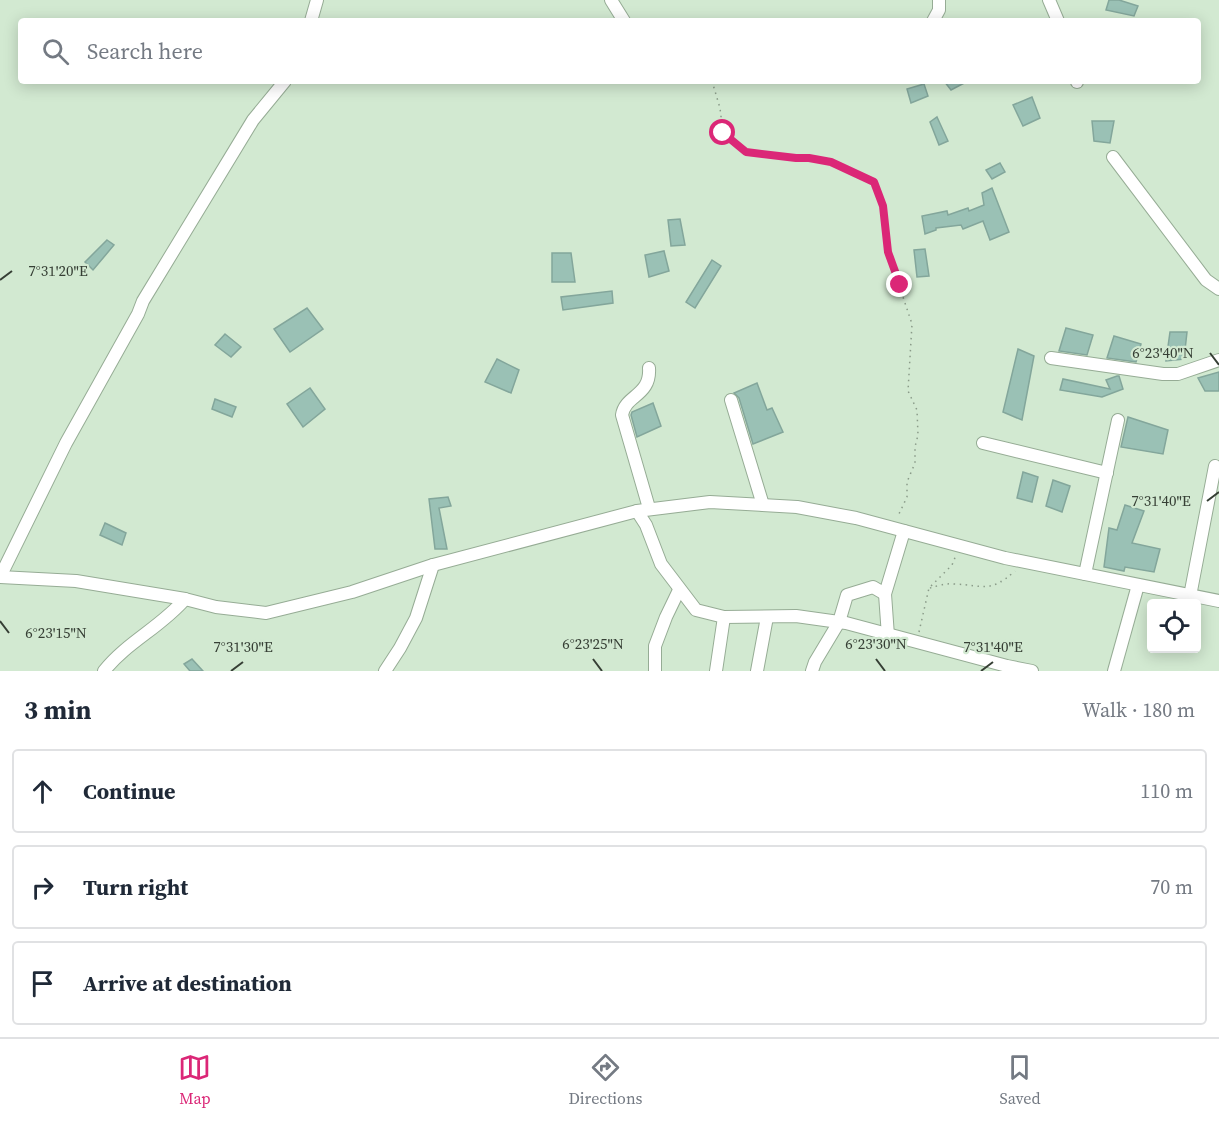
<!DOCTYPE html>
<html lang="en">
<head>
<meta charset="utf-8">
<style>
  :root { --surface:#fff; --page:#f2f2f3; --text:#1f2937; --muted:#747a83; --line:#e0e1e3; --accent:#db2777 }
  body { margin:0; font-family:"Source Serif 4",serif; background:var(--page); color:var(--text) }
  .controls { position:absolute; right:18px; bottom:18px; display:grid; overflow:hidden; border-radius:6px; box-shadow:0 3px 15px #0003 }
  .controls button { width:54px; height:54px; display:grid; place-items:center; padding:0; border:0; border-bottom:2px solid var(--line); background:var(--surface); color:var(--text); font:30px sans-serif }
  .stop { position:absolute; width:18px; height:18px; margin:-14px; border:4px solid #db2777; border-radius:50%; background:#fff }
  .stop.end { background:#db2777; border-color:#fff; box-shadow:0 2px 6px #0008 }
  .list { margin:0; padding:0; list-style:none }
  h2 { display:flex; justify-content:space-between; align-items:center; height:78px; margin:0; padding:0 24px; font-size:26px }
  h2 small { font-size:20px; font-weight:400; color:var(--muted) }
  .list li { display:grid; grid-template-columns:39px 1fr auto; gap:18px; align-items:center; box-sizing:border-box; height:84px; margin:0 12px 12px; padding:0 12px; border:2px solid var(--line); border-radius:6px }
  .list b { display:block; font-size:22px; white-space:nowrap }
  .list em { font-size:20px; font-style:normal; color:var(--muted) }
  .icon { flex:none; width:33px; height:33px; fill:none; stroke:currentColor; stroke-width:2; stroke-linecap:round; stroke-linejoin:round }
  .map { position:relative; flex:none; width:1219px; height:671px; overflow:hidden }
  .search { position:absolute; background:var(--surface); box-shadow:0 3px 15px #0003; left:18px; right:18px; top:18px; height:66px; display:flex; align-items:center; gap:15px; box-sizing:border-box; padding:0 21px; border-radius:6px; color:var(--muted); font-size:22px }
  .sheet { height:366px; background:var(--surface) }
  nav { display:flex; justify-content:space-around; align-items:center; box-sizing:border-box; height:84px; border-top:2px solid var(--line); background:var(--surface); font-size:16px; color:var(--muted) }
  nav a { display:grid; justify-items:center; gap:3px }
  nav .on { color:var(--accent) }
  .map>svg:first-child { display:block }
</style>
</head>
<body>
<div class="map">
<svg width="1219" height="671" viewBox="0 0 1219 671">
  <rect width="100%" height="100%" fill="#d2e9d1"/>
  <!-- building -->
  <g fill="#9ac1b5" stroke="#83a69b" stroke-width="1.5">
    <polygon points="1109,0 1119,0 1138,6 1134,16 1106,10"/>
    <polygon points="944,81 968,81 951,90"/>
    <polygon points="924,84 928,96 911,103 907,89"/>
    <polygon points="1032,97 1040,118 1023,126 1013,105"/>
    <polygon points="937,117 948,141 939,145 930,122"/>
    <polygon points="1092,121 1114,121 1110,143 1094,141"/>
    <polygon points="1000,163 1005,172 992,179 986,170"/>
    <polygon points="992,188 1009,232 990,240 983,221 963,229 961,225 936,228 936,230 925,234 922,216 947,211 948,215 968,208 969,211 984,205 982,193"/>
    <polygon points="680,219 685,245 671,246 668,220"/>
    <polygon points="107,240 114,245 93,270 85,262"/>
    <polygon points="925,249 929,276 917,277 914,250"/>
    <polygon points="664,251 669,271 649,277 645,255"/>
    <polygon points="552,253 571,253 575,282 552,282"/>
    <polygon points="712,260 721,266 695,308 686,302"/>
    <polygon points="612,291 613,303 563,310 561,297"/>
    <polygon points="307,308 323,329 290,352 274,329"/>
    <polygon points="1066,328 1093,335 1087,355 1059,351"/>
    <polygon points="1170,332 1187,332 1184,359 1166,361"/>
    <polygon points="225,334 241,347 231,357 215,345"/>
    <polygon points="1114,336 1141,344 1136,362 1107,358"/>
    <polygon points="1018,349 1034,356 1022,420 1003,412"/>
    <polygon points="497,359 519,370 511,393 485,382"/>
    <polygon points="1219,372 1219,391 1205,391 1198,378"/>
    <polygon points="1117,376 1119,376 1123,389 1102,397 1060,390 1063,379 1110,389 1106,380"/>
    <polygon points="757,383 767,410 772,408 783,432 753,444 739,398 734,393"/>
    <polygon points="310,388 325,409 303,427 287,404"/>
    <polygon points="215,399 236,407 232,417 212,409"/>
    <polygon points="653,403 661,426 637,437 631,415 632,412"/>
    <polygon points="1128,417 1168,430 1163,454 1121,447"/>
    <polygon points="1023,472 1038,477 1032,502 1017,498"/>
    <polygon points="1053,480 1070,486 1062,512 1046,506"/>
    <polygon points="448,497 451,506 439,508 447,549 435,549 429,499"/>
    <polygon points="1125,505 1144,511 1132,543 1160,549 1154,572 1125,567 1124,571 1104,567 1109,528 1117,530"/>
    <polygon points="105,523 126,533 122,545 100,535"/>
    <polygon points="192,659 203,671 190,671 184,664"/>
  </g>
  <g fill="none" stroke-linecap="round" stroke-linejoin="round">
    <!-- minor casing -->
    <g stroke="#96ac95" stroke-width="14">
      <g id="minor">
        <polyline points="611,0 624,21"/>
        <polyline points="1049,0 1058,21"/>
        <polyline points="311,21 317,0"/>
        <polyline points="933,21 939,10 939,0"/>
        <polyline points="1077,81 1077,82"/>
        <polyline points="1113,157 1206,280 1219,289"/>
        <polyline points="1051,358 1163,374 1178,374 1219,360"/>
        <path d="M 649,368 C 651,396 625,395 622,415 L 649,508"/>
        <polyline points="731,400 763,505"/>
        <polyline points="983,443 1107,473"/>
        <polyline points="637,511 646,525 661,564 696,610 724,617 796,616 846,623 1007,666 1032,671"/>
        <polyline points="1085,574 1118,420"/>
        <polyline points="0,577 76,581 185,599 216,607 266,613 352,592 433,565 637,511 710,502 797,507 856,518 1005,558 1219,601"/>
        <polyline points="0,577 66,443 138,314 143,301 253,120 285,81"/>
        <polyline points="1190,596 1215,466"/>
        <polyline points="888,636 885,594 904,531"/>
        <path d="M 104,671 C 127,642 161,627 185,599"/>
        <polyline points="385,671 400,648 416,618 433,565"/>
        <polyline points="655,671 655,646 666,617 679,590"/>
        <polyline points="716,671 724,617"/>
        <polyline points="757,671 767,617"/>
        <polyline points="812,671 815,662 839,622 847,595 873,587 885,594"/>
        <polyline points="1114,671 1138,585"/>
      </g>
    </g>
    <!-- path -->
    <g stroke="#8a9b89" stroke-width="1.5" stroke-dasharray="1.5 4.5" stroke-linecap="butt">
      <polyline points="712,81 720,108 723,133 746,152 796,158 809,158 831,162 874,182 883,206 888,252 912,324 908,391 917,410 918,435 915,447 915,463 907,482 907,497 898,516"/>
      <path d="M 930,588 C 937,586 946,583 954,584 C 984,585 989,594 1015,571"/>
      <polyline points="919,632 929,588 952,565 956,555"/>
    </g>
    <!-- minor -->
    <use href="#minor" stroke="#fff" stroke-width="12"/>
  </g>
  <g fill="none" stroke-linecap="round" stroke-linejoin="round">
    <!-- route -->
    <polyline stroke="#db2777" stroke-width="8" points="723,133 746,152 796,158 809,158 831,162 874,182 883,206 888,252 900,285"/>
  </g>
  <!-- ticks -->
  <path fill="none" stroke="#363f35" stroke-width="2" d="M 0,280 L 12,271M 1210,353 L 1219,365M 1207,501 L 1219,492M 0,621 L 9,633M 593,659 L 602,671M 876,659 L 885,671M 231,671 L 243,662M 981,671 L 993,662"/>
  <g font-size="15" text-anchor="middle" fill="#363f35" stroke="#d2e9d1" stroke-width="4.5" stroke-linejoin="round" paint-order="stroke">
    <text x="58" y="276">7°31'20"E</text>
    <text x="1163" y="358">6°23'40"N</text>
    <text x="1161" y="506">7°31'40"E</text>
    <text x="56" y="638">6°23'15"N</text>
    <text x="593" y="649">6°23'25"N</text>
    <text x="876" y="649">6°23'30"N</text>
    <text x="243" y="652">7°31'30"E</text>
    <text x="993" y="652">7°31'40"E</text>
  </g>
</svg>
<div class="controls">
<button><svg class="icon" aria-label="locate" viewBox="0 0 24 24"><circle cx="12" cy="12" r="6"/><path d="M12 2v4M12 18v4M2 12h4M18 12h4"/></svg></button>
</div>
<div class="stop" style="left:723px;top:133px"></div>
<div class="stop end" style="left:900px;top:285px"></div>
<div class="search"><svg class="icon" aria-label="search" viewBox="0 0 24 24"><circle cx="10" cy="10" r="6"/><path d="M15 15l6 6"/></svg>Search here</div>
</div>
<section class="sheet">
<h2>3 min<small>Walk · 180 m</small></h2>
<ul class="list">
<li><svg class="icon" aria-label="ahead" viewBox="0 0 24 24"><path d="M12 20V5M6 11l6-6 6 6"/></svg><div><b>Continue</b></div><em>110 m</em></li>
<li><svg class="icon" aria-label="right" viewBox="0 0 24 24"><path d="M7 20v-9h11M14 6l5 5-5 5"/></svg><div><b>Turn right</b></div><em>70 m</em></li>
<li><svg class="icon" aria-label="arrive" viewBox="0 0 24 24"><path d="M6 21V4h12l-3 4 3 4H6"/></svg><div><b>Arrive at destination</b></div></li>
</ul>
</section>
<nav>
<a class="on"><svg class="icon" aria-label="map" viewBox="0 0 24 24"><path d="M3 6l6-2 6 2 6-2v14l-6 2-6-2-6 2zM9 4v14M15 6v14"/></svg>Map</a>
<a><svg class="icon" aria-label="directions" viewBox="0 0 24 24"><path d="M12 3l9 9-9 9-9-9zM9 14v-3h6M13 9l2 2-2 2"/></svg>Directions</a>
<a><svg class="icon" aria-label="saved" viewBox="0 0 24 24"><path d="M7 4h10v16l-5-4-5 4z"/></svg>Saved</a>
</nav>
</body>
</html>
